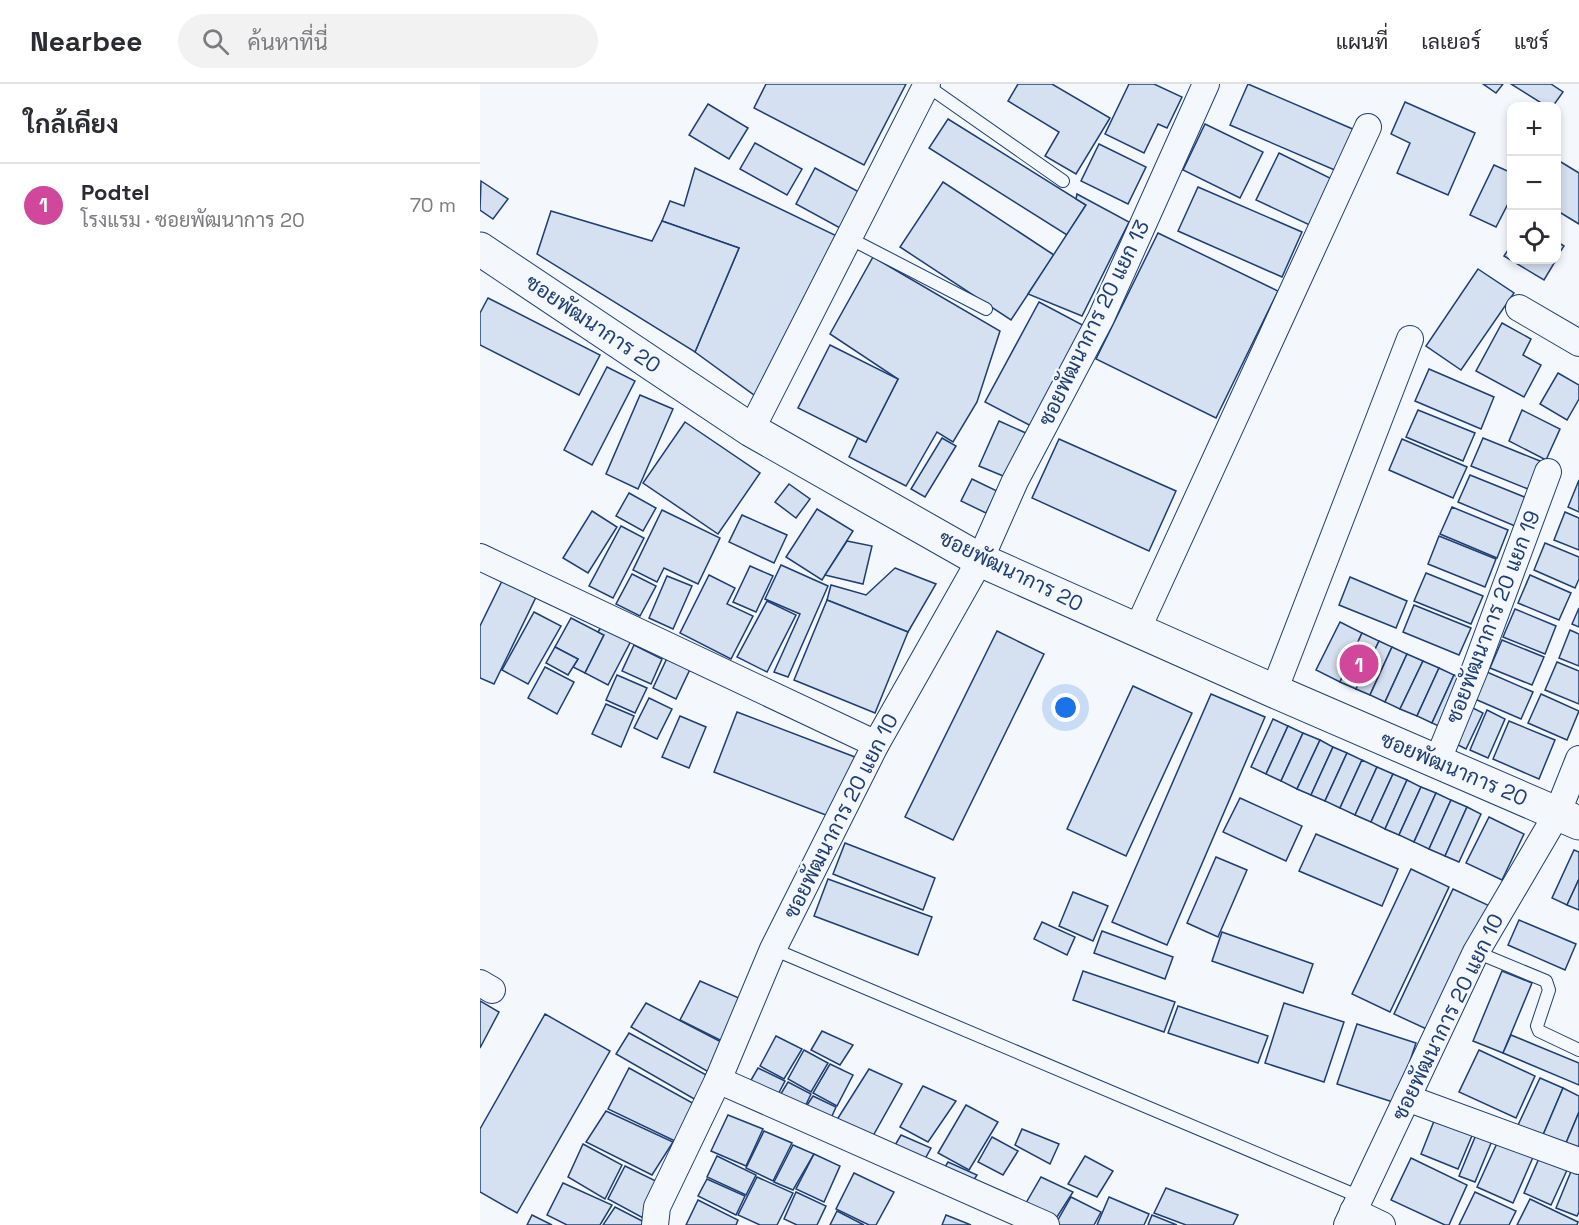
<!DOCTYPE html>
<html lang="th">
<head>
<meta charset="utf-8">
<style>
  :root { --surface:#fff; --page:#f2f2f3; --text:#2b2b33; --muted:#7c7c81; --line:#e1e1e2; --accent:#c62828 }
  body { margin:0; font-family:"Space Grotesk",Sarabun,sans-serif; background:var(--page); color:var(--text) }
  .controls { position:absolute; right:18px; top:18px; display:grid; overflow:hidden; border-radius:12px; box-shadow:0 3px 9px #0003 }
  .controls button { width:54px; height:54px; display:grid; place-items:center; padding:0; border:0; border-bottom:2px solid var(--line); background:var(--surface); color:var(--text); font:30px sans-serif }
  .you { position:absolute; left:586px; top:624px; width:21px; height:21px; margin:-15px; border:4px solid #fff; border-radius:50%; background:#1a73e8; box-shadow:0 0 0 9px #1a73e833 }
  .badge { display:grid; place-items:center; width:39px; height:39px; border-radius:50%; background:var(--accent); color:#fff; font-size:20px; font-weight:700 }
  .pin { position:absolute; translate:-50% -50%; border:3px solid #fff; box-shadow:0 2px 6px #0006 }
  .list { margin:0; padding:0; list-style:none }
  h2 { display:flex; justify-content:space-between; align-items:center; height:78px; margin:0; padding:0 24px; font-size:26px }
  h2 small { font-size:20px; font-weight:400; color:var(--muted) }
  .list li { display:grid; grid-template-columns:39px 1fr auto; gap:18px; align-items:center; box-sizing:border-box; height:84px; padding:0 24px; border-top:2px solid var(--line) }
  .list b { display:block; font-size:22px; white-space:nowrap }
  .list p { margin:0; font-size:20px; white-space:nowrap; color:var(--muted) }
  .list em { font-size:20px; font-style:normal; color:var(--muted) }
  .icon { flex:none; width:33px; height:33px; fill:none; stroke:currentColor; stroke-width:2; stroke-linecap:round; stroke-linejoin:round }
  .map { position:relative; flex:none; width:1099px; height:1141px; overflow:hidden }
  header { display:flex; align-items:center; gap:36px; box-sizing:border-box; height:84px; padding:0 30px; background:var(--surface); border-bottom:2px solid var(--line) }
  header strong { font-size:28px }
  nav { display:flex; gap:33px; margin-inline-start:auto; font-size:21px }
  .search { width:420px; height:54px; background:var(--page); display:flex; align-items:center; gap:15px; box-sizing:border-box; padding:0 21px; border-radius:33px; color:var(--muted); font-size:22px }
  main { display:flex }
  aside { flex:1; background:var(--surface) }
  .map>svg:first-child { display:block }
</style>
</head>
<body>
<header>
<strong>Nearbee</strong>
<div class="search"><svg class="icon" aria-label="search" viewBox="0 0 24 24"><circle cx="10" cy="10" r="6"/><path d="M15 15l6 6"/></svg>ค้นหาที่นี่</div>
<nav><a>แผนที่</a><a>เลเยอร์</a><a>แชร์</a></nav>
</header>
<main>
<aside>
<h2>ใกล้เคียง<small></small></h2>
<ul class="list">
<li><span class="badge" style="background:#d1479c">1</span><div><b>Podtel</b><p>โรงแรม · ซอยพัฒนาการ 20</p></div><em>70 m</em></li>
</ul>
</aside>
<div class="map">
<svg width="1099" height="1141" viewBox="0 0 1099 1141">
  <rect width="100%" height="100%" fill="#f4f7fb"/>
  <!-- building -->
  <g fill="#d5e0f0" stroke="#1d3f73" stroke-width="1.5">
    <polygon points="286,0 426,0 384,81 274,24"/>
    <polygon points="538,0 572,0 630,34 596,90 565,72 579,48 528,17"/>
    <polygon points="649,0 674,0 702,13 687,44 678,40 664,69 625,50"/>
    <polygon points="768,0 875,46 857,87 750,41"/>
    <polygon points="1003,0 1023,0 1016,9"/>
    <polygon points="1031,0 1071,0 1083,8 1073,22 1066,22"/>
    <polygon points="925,18 995,49 968,111 917,89 930,59 911,50"/>
    <polygon points="228,20 268,44 249,75 209,51"/>
    <polygon points="468,35 606,121 587,151 449,64"/>
    <polygon points="725,40 783,68 760,114 703,86"/>
    <polygon points="275,59 322,85 307,111 260,85"/>
    <polygon points="619,60 666,83 648,120 601,97"/>
    <polygon points="799,69 856,97 834,143 776,116"/>
    <polygon points="1076,75 1099,89 1099,140 1076,126"/>
    <polygon points="1014,81 1032,89 1032,112 1016,143 990,131"/>
    <polygon points="215,84 361,154 281,316 215,268 259,164 182,137 190,117 204,122"/>
    <polygon points="335,84 379,108 360,144 316,120"/>
    <polygon points="1,97 28,115 13,135 0,126"/>
    <polygon points="463,98 574,171 531,236 420,163"/>
    <polygon points="718,103 822,148 802,193 698,147"/>
    <polygon points="597,110 649,138 602,232 548,210 606,121 596,115"/>
    <polygon points="71,127 172,157 182,137 259,164 215,268 57,170"/>
    <polygon points="678,149 798,207 736,334 616,275"/>
    <polygon points="1076,157 1084,162 1076,174"/>
    <polygon points="1032,160 1032,176 1076,176 1064,196 1024,172"/>
    <polygon points="393,173 520,247 497,318 473,358 457,348 426,402 369,373 378,354 386,358 418,295 350,250"/>
    <polygon points="998,185 1034,209 981,286 946,262"/>
    <polygon points="8,214 120,271 99,311 0,261 0,229"/>
    <polygon points="559,218 610,245 557,345 505,318"/>
    <polygon points="1022,239 1051,255 1043,271 1061,281 1044,313 996,287"/>
    <polygon points="350,261 418,295 386,358 318,324"/>
    <polygon points="127,283 155,297 112,381 84,366"/>
    <polygon points="949,285 1014,313 1001,345 935,317"/>
    <polygon points="1078,289 1099,301 1099,315 1087,336 1060,320"/>
    <polygon points="160,311 193,325 158,405 126,390"/>
    <polygon points="938,326 995,349 983,377 926,353"/>
    <polygon points="1042,326 1080,345 1066,376 1029,357"/>
    <polygon points="519,337 548,350 528,394 499,382"/>
    <polygon points="205,338 280,389 238,450 163,399"/>
    <polygon points="462,354 476,362 445,413 431,405"/>
    <polygon points="1003,354 1060,377 1048,405 991,382"/>
    <polygon points="579,355 696,407 669,467 552,414"/>
    <polygon points="922,355 987,383 973,414 909,386"/>
    <polygon points="990,391 1047,414 1035,442 978,418"/>
    <polygon points="492,395 517,407 506,429 481,417"/>
    <polygon points="1099,396 1099,428 1088,423"/>
    <polygon points="309,400 330,415 316,434 295,418"/>
    <polygon points="149,409 176,424 163,447 136,432"/>
    <polygon points="972,423 1028,446 1017,474 960,450"/>
    <polygon points="337,425 373,447 342,496 306,473"/>
    <polygon points="182,426 240,454 218,500 184,484 177,498 153,486"/>
    <polygon points="112,427 137,443 108,489 83,474"/>
    <polygon points="1085,428 1099,434 1099,466 1074,456"/>
    <polygon points="262,431 307,451 294,479 249,458"/>
    <polygon points="141,442 164,454 133,514 109,502"/>
    <polygon points="959,452 1016,475 1005,503 948,480"/>
    <polygon points="367,457 392,462 383,500 345,491"/>
    <polygon points="1065,459 1099,473 1099,495 1095,504 1054,486"/>
    <polygon points="301,481 348,502 308,593 294,588 320,530 285,515"/>
    <polygon points="270,482 293,492 276,528 253,518"/>
    <polygon points="415,484 456,500 428,548 347,516 351,501 386,511"/>
    <polygon points="946,489 1003,512 991,540 934,517"/>
    <polygon points="152,490 176,502 160,532 136,520"/>
    <polygon points="229,491 255,504 247,520 273,532 251,575 200,549"/>
    <polygon points="1050,491 1091,509 1079,536 1038,519"/>
    <polygon points="187,492 212,502 193,545 169,534"/>
    <polygon points="870,493 927,517 916,544 859,521"/>
    <polygon points="23,495 57,511 14,600 0,594 0,542"/>
    <polygon points="347,516 428,548 395,629 314,596"/>
    <polygon points="287,517 316,531 287,588 257,573"/>
    <polygon points="934,521 991,544 979,571 923,548"/>
    <polygon points="1099,524 1099,543 1092,540"/>
    <polygon points="1035,525 1076,542 1065,570 1023,553"/>
    <polygon points="54,528 81,542 48,600 22,586"/>
    <polygon points="91,534 124,551 105,589 93,583 98,575 75,563"/>
    <polygon points="124,538 153,553 128,601 105,589 124,551 118,548"/>
    <polygon points="860,538 882,549 860,598 836,586"/>
    <polygon points="1090,546 1099,550 1099,582 1079,574"/>
    <polygon points="517,547 564,570 473,756 425,733"/>
    <polygon points="882,549 899,557 876,605 860,598"/>
    <polygon points="1022,556 1064,573 1052,601 1010,584"/>
    <polygon points="899,557 912,563 890,611 876,605"/>
    <polygon points="154,561 182,575 171,600 142,587"/>
    <polygon points="75,563 98,575 88,591 66,579"/>
    <polygon points="912,563 927,570 905,618 890,611"/>
    <polygon points="189,570 212,581 196,615 173,604"/>
    <polygon points="927,570 943,577 920,625 905,618"/>
    <polygon points="943,577 959,584 937,632 920,625"/>
    <polygon points="1077,578 1099,587 1099,620 1065,606"/>
    <polygon points="65,583 94,598 77,630 48,614"/>
    <polygon points="959,584 974,591 952,639 937,632"/>
    <polygon points="1000,585 1053,608 1041,635 988,612"/>
    <polygon points="137,591 167,604 155,629 126,616"/>
    <polygon points="974,591 987,597 967,646 952,639"/>
    <polygon points="653,602 712,629 646,772 587,745"/>
    <polygon points="731,610 785,633 687,861 632,838"/>
    <polygon points="1061,610 1099,627 1087,656 1048,639"/>
    <polygon points="169,614 192,625 177,655 154,644"/>
    <polygon points="126,620 154,632 141,663 112,650"/>
    <polygon points="985,620 1003,629 986,665 968,656"/>
    <polygon points="1007,626 1025,635 1008,674 990,666"/>
    <polygon points="257,628 375,673 351,733 234,688"/>
    <polygon points="200,632 226,643 209,684 182,673"/>
    <polygon points="793,635 808,642 786,690 771,683"/>
    <polygon points="1029,637 1075,656 1059,695 1013,675"/>
    <polygon points="808,642 823,649 801,697 786,690"/>
    <polygon points="823,649 840,656 817,705 801,697"/>
    <polygon points="840,656 853,663 831,711 817,705"/>
    <polygon points="853,663 867,669 845,717 831,711"/>
    <polygon points="867,669 882,676 860,724 845,717"/>
    <polygon points="882,676 897,683 875,731 860,724"/>
    <polygon points="897,683 913,690 891,738 875,731"/>
    <polygon points="913,690 927,696 905,745 891,738"/>
    <polygon points="927,696 941,703 919,751 905,745"/>
    <polygon points="941,703 956,709 934,758 919,751"/>
    <polygon points="956,709 971,716 949,765 934,758"/>
    <polygon points="760,714 822,742 806,777 743,748"/>
    <polygon points="971,716 987,723 965,772 949,765"/>
    <polygon points="987,723 1001,730 979,778 965,772"/>
    <polygon points="1009,733 1044,750 1022,796 986,779"/>
    <polygon points="836,750 918,785 902,822 819,787"/>
    <polygon points="365,759 455,794 443,826 353,790"/>
    <polygon points="1094,766 1099,768 1099,795 1087,821 1072,814"/>
    <polygon points="736,773 767,786 738,853 707,839"/>
    <polygon points="931,785 969,803 910,928 872,910"/>
    <polygon points="348,795 452,833 438,871 334,832"/>
    <polygon points="1099,795 1099,826 1087,821"/>
    <polygon points="973,805 1012,823 953,948 914,930"/>
    <polygon points="593,808 628,822 613,857 579,842"/>
    <polygon points="1039,836 1096,860 1085,886 1028,861"/>
    <polygon points="562,838 595,853 587,871 554,855"/>
    <polygon points="622,847 693,873 685,895 614,869"/>
    <polygon points="742,848 833,880 823,909 732,877"/>
    <polygon points="603,887 695,918 684,948 593,916"/>
    <polygon points="1022,887 1052,899 1023,969 993,957"/>
    <polygon points="220,897 268,918 246,959 200,936"/>
    <polygon points="0,917 19,928 0,964"/>
    <polygon points="166,919 247,961 232,990 151,943"/>
    <polygon points="804,919 864,938 844,998 785,979"/>
    <polygon points="698,922 788,952 778,979 688,949"/>
    <polygon points="65,930 130,967 37,1129 0,1108 0,1045"/>
    <polygon points="877,940 936,959 916,1019 857,1000"/>
    <polygon points="342,947 373,961 360,981 331,966"/>
    <polygon points="149,949 230,993 216,1016 136,970"/>
    <polygon points="1031,951 1099,979 1099,1001 1023,969"/>
    <polygon points="296,952 322,965 304,995 280,982"/>
    <polygon points="324,966 348,979 331,1008 308,995"/>
    <polygon points="999,966 1055,992 1036,1034 979,1008"/>
    <polygon points="350,980 373,991 357,1022 333,1009"/>
    <polygon points="149,984 218,1022 197,1058 128,1025"/>
    <polygon points="278,984 305,997 294,1018 267,1003"/>
    <polygon points="389,985 422,1000 389,1059 353,1042"/>
    <polygon points="1060,994 1083,1004 1063,1051 1038,1041"/>
    <polygon points="308,998 331,1010 322,1029 296,1018"/>
    <polygon points="443,1002 476,1017 448,1058 420,1043"/>
    <polygon points="1083,1004 1099,1012 1099,1028 1086,1059 1063,1051"/>
    <polygon points="333,1012 356,1023 348,1041 322,1029"/>
    <polygon points="486,1021 518,1038 489,1086 458,1069"/>
    <polygon points="126,1027 193,1058 172,1091 106,1058"/>
    <polygon points="1099,1028 1099,1065 1086,1059"/>
    <polygon points="248,1031 283,1045 266,1082 231,1067"/>
    <polygon points="956,1032 994,1047 978,1085 941,1070"/>
    <polygon points="542,1045 579,1060 570,1080 535,1061"/>
    <polygon points="998,1046 1014,1052 995,1098 979,1092"/>
    <polygon points="284,1047 312,1059 293,1097 266,1084"/>
    <polygon points="421,1051 451,1064 441,1082 411,1068"/>
    <polygon points="512,1053 538,1067 523,1091 498,1078"/>
    <polygon points="1019,1055 1054,1071 1033,1119 997,1103"/>
    <polygon points="103,1060 142,1081 125,1115 88,1093"/>
    <polygon points="313,1061 334,1070 313,1106 294,1098"/>
    <polygon points="334,1070 360,1082 344,1118 316,1105"/>
    <polygon points="237,1072 276,1091 266,1111 227,1093"/>
    <polygon points="605,1072 633,1087 617,1113 588,1100"/>
    <polygon points="1060,1072 1088,1084 1071,1121 1044,1109"/>
    <polygon points="931,1074 987,1101 969,1141 965,1141 911,1116"/>
    <polygon points="468,1078 497,1091 488,1105 460,1091"/>
    <polygon points="145,1082 184,1101 165,1135 128,1115"/>
    <polygon points="1092,1085 1099,1088 1099,1128 1097,1132 1076,1124"/>
    <polygon points="374,1089 414,1108 396,1141 389,1141 356,1125"/>
    <polygon points="277,1093 313,1109 297,1141 280,1141 258,1131"/>
    <polygon points="561,1093 593,1108 575,1136 546,1119"/>
    <polygon points="227,1095 265,1112 256,1131 218,1112"/>
    <polygon points="83,1099 132,1121 120,1141 87,1141 67,1131"/>
    <polygon points="686,1104 758,1131 753,1141 706,1141 674,1129"/>
    <polygon points="316,1108 346,1122 337,1141 317,1141 304,1135"/>
    <polygon points="995,1108 1036,1127 1029,1141 979,1141"/>
    <polygon points="591,1113 621,1128 614,1141 575,1141"/>
    <polygon points="629,1113 669,1130 664,1141 617,1141"/>
    <polygon points="1050,1115 1098,1138 1097,1141 1037,1141"/>
    <polygon points="218,1116 258,1136 256,1141 206,1141"/>
    <polygon points="135,1123 168,1140 168,1141 123,1141"/>
    <polygon points="357,1127 384,1141 350,1141"/>
    <polygon points="52,1131 72,1141 47,1141"/>
    <polygon points="466,1131 491,1141 462,1141"/>
    <polygon points="672,1131 697,1141 668,1141"/>
  </g>
  <g fill="none" stroke-linecap="round" stroke-linejoin="round">
    <!-- lane casing -->
    <g stroke="#1d3f73" stroke-width="14">
      <g id="lane">
        <polyline points="446,1 583,97"/>
        <polyline points="369,154 506,225"/>
        <polyline points="293,865 880,1113"/>
        <polyline points="996,868 1066,897 1069,906 1057,942 1059,947 1099,966"/>
      </g>
    </g>
    <!-- street casing -->
    <g stroke="#1d3f73" stroke-width="28">
      <g id="street">
        <polyline points="1039,224 1099,259"/>
        <polyline points="271,346 447,0"/>
        <polyline points="0,473 396,660"/>
        <polyline points="657,546 888,43"/>
        <polyline points="794,607 930,255"/>
        <polyline points="957,678 995,585 1068,388"/>
        <polyline points="0,899 12,906"/>
        <polyline points="238,996 566,1141"/>
        <polyline points="927,1014 1099,1077"/>
        <polyline points="873,1127 902,1141"/>
        <polyline points="175,1141 177,1123 238,996 293,865 396,660 500,476 535,397 621,234 726,0"/>
        <polyline points="867,1141 996,868 1077,730 1099,675"/>
      </g>
    </g>
    <!-- secondary casing -->
    <g stroke="#1d3f73" stroke-width="35">
      <polyline id="secondary" points="0,165 271,346 500,476 794,607 1099,739"/>
    </g>
    <!-- lane -->
    <use href="#lane" stroke="#f4f7fb" stroke-width="12"/>
    <!-- street -->
    <use href="#street" stroke="#f4f7fb" stroke-width="26"/>
    <!-- secondary -->
    <use href="#secondary" stroke="#f4f7fb" stroke-width="33"/>
  </g>
  <g text-anchor="middle" stroke-width="4.5" stroke-linejoin="round" paint-order="stroke">
    <!-- street labels -->
    <g font-size="21" fill="#1d3f73" stroke="#f4f7fb">
      <text transform="translate(614 239) rotate(-64)" y="7">ซอยพัฒนาการ 20 แยก 13</text>
      <text transform="translate(113 240) rotate(34)" y="7">ซอยพัฒนาการ 20</text>
      <text transform="translate(531 487) rotate(26)" y="7">ซอยพัฒนาการ 20</text>
      <text transform="translate(1013 533) rotate(-69)" y="7">ซอยพัฒนาการ 20 แยก 19</text>
      <text transform="translate(974 685) rotate(23)" y="7">ซอยพัฒนาการ 20</text>
      <text transform="translate(361 732) rotate(-63)" y="7">ซอยพัฒนาการ 20 แยก 10</text>
      <text transform="translate(968 933) rotate(-64)" y="7">ซอยพัฒนาการ 20 แยก 10</text>
    </g>
  </g>
</svg>
<div class="controls">
<button>+</button>
<button>−</button>
<button><svg class="icon" aria-label="locate" viewBox="0 0 24 24"><circle cx="12" cy="12" r="6"/><path d="M12 2v4M12 18v4M2 12h4M18 12h4"/></svg></button>
</div>
<div class="you"></div>
<div class="pin badge" style="left:879px;top:580px;background:#d1479c">1</div>
</div>
</main>
</body>
</html>
